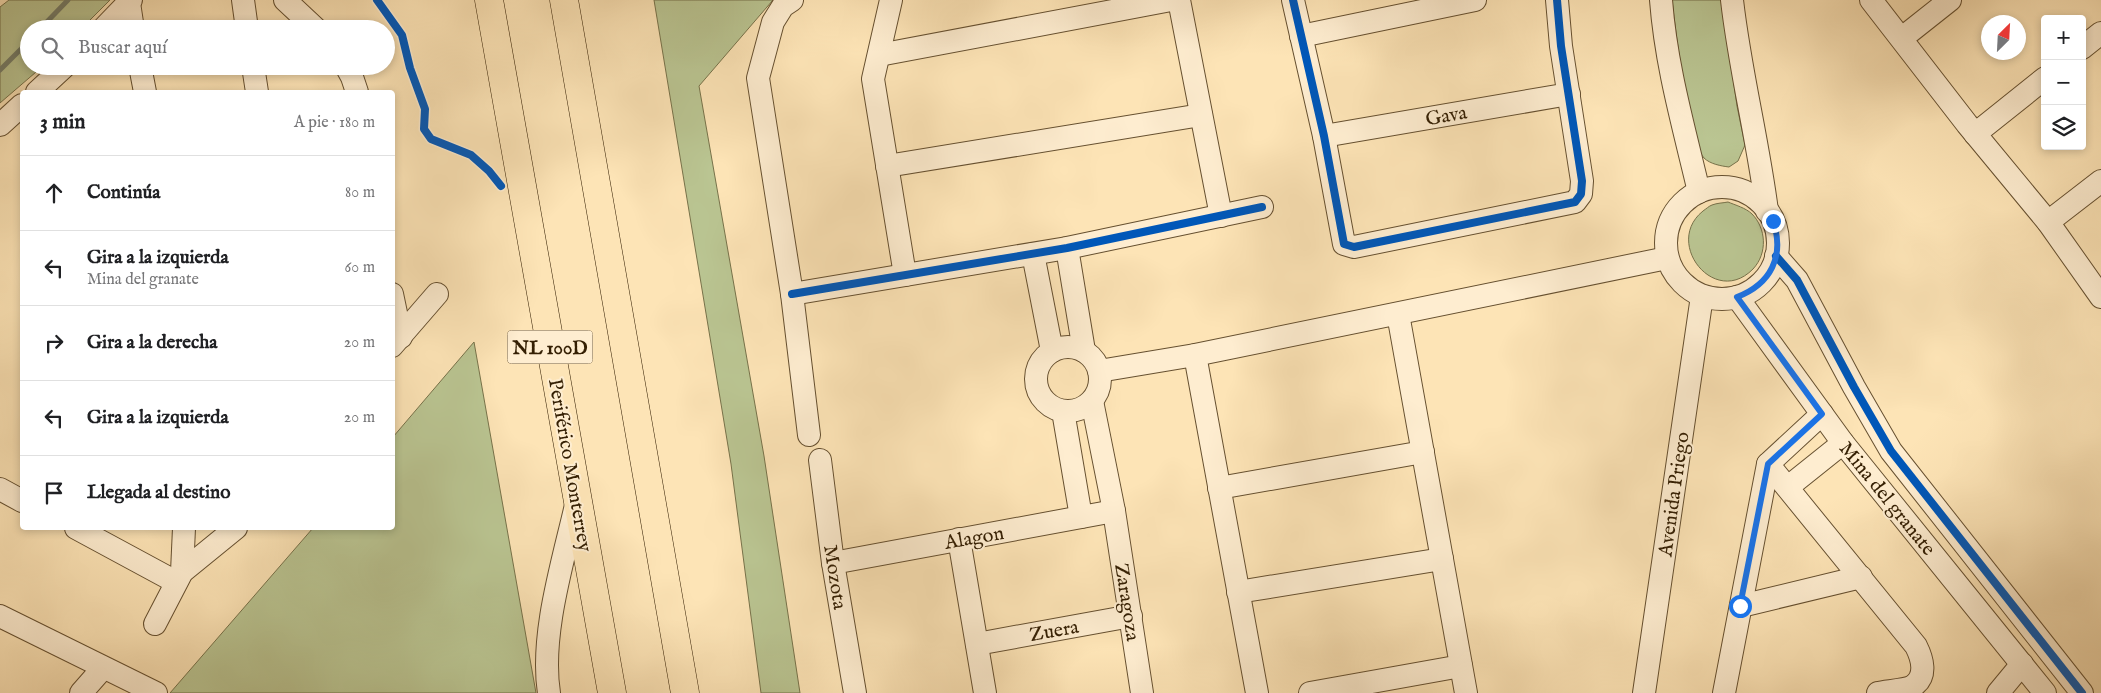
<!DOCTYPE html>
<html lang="es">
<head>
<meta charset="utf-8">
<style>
  :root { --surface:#fff; --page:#f2f2f2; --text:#202124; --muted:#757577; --line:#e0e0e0 }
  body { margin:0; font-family:"IM FELL English",serif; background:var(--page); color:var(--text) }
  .controls { position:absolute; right:15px; top:15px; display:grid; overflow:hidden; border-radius:5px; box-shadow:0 2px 8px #0003 }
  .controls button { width:45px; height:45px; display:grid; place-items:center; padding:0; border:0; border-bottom:1px solid var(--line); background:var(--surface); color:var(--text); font:25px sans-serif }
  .compass { position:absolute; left:1981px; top:15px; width:45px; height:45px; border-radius:50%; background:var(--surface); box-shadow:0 2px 8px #0003; rotate:24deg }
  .stop { position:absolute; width:15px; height:15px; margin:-11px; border:4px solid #1a73e8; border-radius:50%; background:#fff }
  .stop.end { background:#1a73e8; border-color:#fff; box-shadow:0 1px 5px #0008 }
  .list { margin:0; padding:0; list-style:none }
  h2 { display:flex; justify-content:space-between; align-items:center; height:65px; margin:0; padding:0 20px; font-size:21px }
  h2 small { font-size:16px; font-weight:400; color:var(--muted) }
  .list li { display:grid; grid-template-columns:32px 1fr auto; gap:15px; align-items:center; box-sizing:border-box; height:75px; padding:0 20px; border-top:1px solid var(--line) }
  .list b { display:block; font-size:19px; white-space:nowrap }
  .list p { margin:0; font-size:16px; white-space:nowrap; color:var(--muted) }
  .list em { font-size:16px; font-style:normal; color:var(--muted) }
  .icon { flex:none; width:28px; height:28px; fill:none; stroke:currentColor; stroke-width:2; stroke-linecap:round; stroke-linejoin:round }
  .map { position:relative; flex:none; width:2101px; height:693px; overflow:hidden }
  .search { position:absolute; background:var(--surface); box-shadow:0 2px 8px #0003; left:20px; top:20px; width:375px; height:55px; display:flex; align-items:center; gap:12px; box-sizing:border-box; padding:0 18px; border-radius:28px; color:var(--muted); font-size:19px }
  .panel { position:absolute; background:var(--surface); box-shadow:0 2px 8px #0003; left:20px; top:90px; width:375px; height:440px; border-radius:5px }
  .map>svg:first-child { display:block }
</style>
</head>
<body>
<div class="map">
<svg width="2101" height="693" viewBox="0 0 2101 693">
  <rect width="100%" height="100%" fill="#fde4b6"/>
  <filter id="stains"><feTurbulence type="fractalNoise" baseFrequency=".004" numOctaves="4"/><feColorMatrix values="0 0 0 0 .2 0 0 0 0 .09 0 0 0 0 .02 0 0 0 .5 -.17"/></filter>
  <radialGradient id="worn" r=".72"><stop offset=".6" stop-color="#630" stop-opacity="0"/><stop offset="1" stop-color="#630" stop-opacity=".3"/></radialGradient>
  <!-- green -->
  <g fill="#bac592" stroke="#77724a">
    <polygon points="9,0 110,0 81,29 29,29 29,66 43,66 0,103 0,7"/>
    <polygon points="654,0 773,0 699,86 764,456 800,693 761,693 731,464"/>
    <path d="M 1672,0 L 1722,0 L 1737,106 L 1745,145 L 1738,161 L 1729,167 C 1721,166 1710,164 1704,158 C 1698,151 1696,137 1694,129 C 1683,86 1677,44 1672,0 Z"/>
    <path d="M 1728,202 C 1735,205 1746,208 1752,214 C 1766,228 1768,253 1753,269 C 1715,308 1663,243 1703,211 C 1706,209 1709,206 1712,205 C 1717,203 1723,203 1728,202 Z"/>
    <polygon points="474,342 536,693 170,693 313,528 392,528 393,437"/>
  </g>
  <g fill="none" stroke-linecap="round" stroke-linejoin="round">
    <!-- stream -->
    <g stroke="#747e6b" stroke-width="5">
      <polyline points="40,29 68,0"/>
      <polyline points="0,70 29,41"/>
    </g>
    <!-- minor casing -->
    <g stroke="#665030" stroke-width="24">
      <g id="minor">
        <polyline points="243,0 247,29"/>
        <polyline points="285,0 316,29"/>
        <polyline points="792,0 783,6 773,22 758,78 792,294 809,435"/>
        <polyline points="891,0 873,79 905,275"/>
        <polyline points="1179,0 1221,216"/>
        <polyline points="1293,0 1324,136 1344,244 1354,247 1575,202 1581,194 1582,181 1561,46 1557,0"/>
        <path d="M 1661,0 C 1666,66 1684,128 1699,192"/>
        <path d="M 1732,0 C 1740,71 1758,140 1767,211"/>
        <polyline points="1871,0 1967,124 2048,222 2101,297"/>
        <polyline points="129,3 133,29"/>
        <polyline points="103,29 131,0"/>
        <polyline points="1301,36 1475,0"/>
        <polyline points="1902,38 1950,0"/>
        <polyline points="2082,48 2101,33"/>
        <polyline points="879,55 1171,0"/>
        <polyline points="140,66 145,92"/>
        <polyline points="253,66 257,92"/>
        <polyline points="346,66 352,77 357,92"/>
        <polyline points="37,92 65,66"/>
        <polyline points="0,125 22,105"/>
        <polyline points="1975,134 2045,78"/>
        <polyline points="1324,136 1569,94"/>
        <polyline points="887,166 1201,115"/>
        <circle cx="1722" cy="243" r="56"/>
        <polyline points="2048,222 2101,181"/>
        <polyline points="1067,248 1084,351"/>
        <polyline points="1033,254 1052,351"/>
        <polyline points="1776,256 1797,280 1854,387 1891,451 2082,693"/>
        <polyline points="392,294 401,337"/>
        <polyline points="792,294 1067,248 1262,207"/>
        <polyline points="1737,297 1843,443 2045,693"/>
        <polyline points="1398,314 1466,693"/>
        <polyline points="392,346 437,294"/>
        <circle cx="1068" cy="379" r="32"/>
        <polyline points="1195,355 1257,693"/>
        <polyline points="1099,371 1195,355 1667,258"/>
        <polyline points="1092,401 1114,511 1142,693"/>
        <polyline points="1063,411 1081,517"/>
        <polyline points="820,460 833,563 855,693"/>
        <path d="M 1768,464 L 1916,646 C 1922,658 1928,676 1913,686 C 1907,690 1886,691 1878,693"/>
        <polyline points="1788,487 1843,443"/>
        <polyline points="1219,488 1423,452"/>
        <polyline points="0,489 22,501"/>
        <polyline points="76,528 176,582"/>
        <polyline points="959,539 985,693"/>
        <polyline points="833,563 1114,511"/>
        <polyline points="182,572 184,528"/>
        <polyline points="1238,592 1442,559"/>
        <polyline points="1741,606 1861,577"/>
        <polyline points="0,616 156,693"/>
        <polyline points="155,624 182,572 236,528"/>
        <polyline points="977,644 1131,616"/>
        <polyline points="81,693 103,668"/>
        <path d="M 549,693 C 540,635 563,562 576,505"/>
        <polyline points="1310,693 1461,666"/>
        <polyline points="1644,693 1702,296"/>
        <polyline points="1724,693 1768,464 1822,414"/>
        <polyline points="1998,693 2022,664"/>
      </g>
    </g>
    <!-- highway casing -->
    <g stroke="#341f03" stroke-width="29">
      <g id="highway">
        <polyline points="489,0 612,693"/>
        <polyline points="564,0 685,693"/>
      </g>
    </g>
    <!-- minor -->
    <use href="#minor" stroke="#feedd0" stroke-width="22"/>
    <!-- highway -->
    <use href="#highway" stroke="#fde4b6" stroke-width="28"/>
    <!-- cycleway casing -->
    <g stroke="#feedd0" stroke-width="11">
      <g id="cycleway">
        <polyline points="377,0 402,35 410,68 425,109 424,129 431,139 471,155 489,171 501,186"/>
        <polyline points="1293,0 1324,136 1344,244 1354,247 1575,202 1581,194 1582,181 1561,46 1557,0"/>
        <polyline points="1776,256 1797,280 1854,387 1891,451 2082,693"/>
        <polyline points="792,294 1067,248 1262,207"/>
      </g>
    </g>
    <!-- cycleway -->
    <use href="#cycleway" stroke="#0057b8" stroke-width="8"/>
  </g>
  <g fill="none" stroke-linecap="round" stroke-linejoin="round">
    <!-- route -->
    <path stroke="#1a73e8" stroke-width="6" d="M 1740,606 L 1768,464 L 1822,414 L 1737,297 C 1771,284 1785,256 1773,221"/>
  </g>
  <g text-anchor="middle" stroke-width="4" stroke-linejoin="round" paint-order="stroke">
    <!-- shield labels -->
    <rect fill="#feedd0" stroke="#715d40" stroke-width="1" x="507.5" y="330.5" width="85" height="33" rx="4"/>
    <g font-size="19" font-weight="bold" fill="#341f03">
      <text x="550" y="354">NL 100D</text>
    </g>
    <!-- street labels -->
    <g font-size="20" fill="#341f03" stroke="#feedd0">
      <text transform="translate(1446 115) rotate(-10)" y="7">Gava</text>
      <text transform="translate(571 465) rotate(80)" y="7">Periférico Monterrey</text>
      <text transform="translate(1673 494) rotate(-82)" y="7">Avenida Priego</text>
      <text transform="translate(1888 498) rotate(51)" y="7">Mina del granate</text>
      <text transform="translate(974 537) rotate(-10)" y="7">Alagon</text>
      <text transform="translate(836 577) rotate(81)" y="7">Mozota</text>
      <text transform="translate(1128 602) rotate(81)" y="7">Zaragoza</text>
      <text transform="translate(1054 630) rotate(-10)" y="7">Zuera</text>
    </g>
  </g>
  <rect width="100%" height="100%" filter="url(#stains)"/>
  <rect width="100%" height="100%" fill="url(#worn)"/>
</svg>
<div class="controls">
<button>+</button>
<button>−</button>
<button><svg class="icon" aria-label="layers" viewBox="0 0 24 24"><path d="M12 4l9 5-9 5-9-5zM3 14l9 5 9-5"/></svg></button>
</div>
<svg class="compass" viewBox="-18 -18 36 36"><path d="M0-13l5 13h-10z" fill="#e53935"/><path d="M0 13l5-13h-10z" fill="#757577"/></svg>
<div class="stop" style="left:1740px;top:606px"></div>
<div class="stop end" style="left:1773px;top:221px"></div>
<div class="search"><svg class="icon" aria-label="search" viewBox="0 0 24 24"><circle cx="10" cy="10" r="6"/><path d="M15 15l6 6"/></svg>Buscar aquí</div>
<section class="panel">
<h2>3 min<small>A pie · 180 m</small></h2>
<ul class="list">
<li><svg class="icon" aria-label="ahead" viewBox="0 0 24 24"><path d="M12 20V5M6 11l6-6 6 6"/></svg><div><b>Continúa</b></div><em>80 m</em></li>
<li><svg class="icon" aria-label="left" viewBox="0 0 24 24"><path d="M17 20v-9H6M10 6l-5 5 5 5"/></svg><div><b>Gira a la izquierda</b><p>Mina del granate</p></div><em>60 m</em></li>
<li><svg class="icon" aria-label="right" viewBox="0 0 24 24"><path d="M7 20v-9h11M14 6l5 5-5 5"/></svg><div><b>Gira a la derecha</b></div><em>20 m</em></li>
<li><svg class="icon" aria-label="left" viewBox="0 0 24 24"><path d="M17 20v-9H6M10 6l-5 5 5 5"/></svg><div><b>Gira a la izquierda</b></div><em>20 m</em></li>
<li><svg class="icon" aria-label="arrive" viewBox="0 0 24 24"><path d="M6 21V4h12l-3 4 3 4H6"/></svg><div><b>Llegada al destino</b></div></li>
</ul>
</section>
</div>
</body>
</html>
